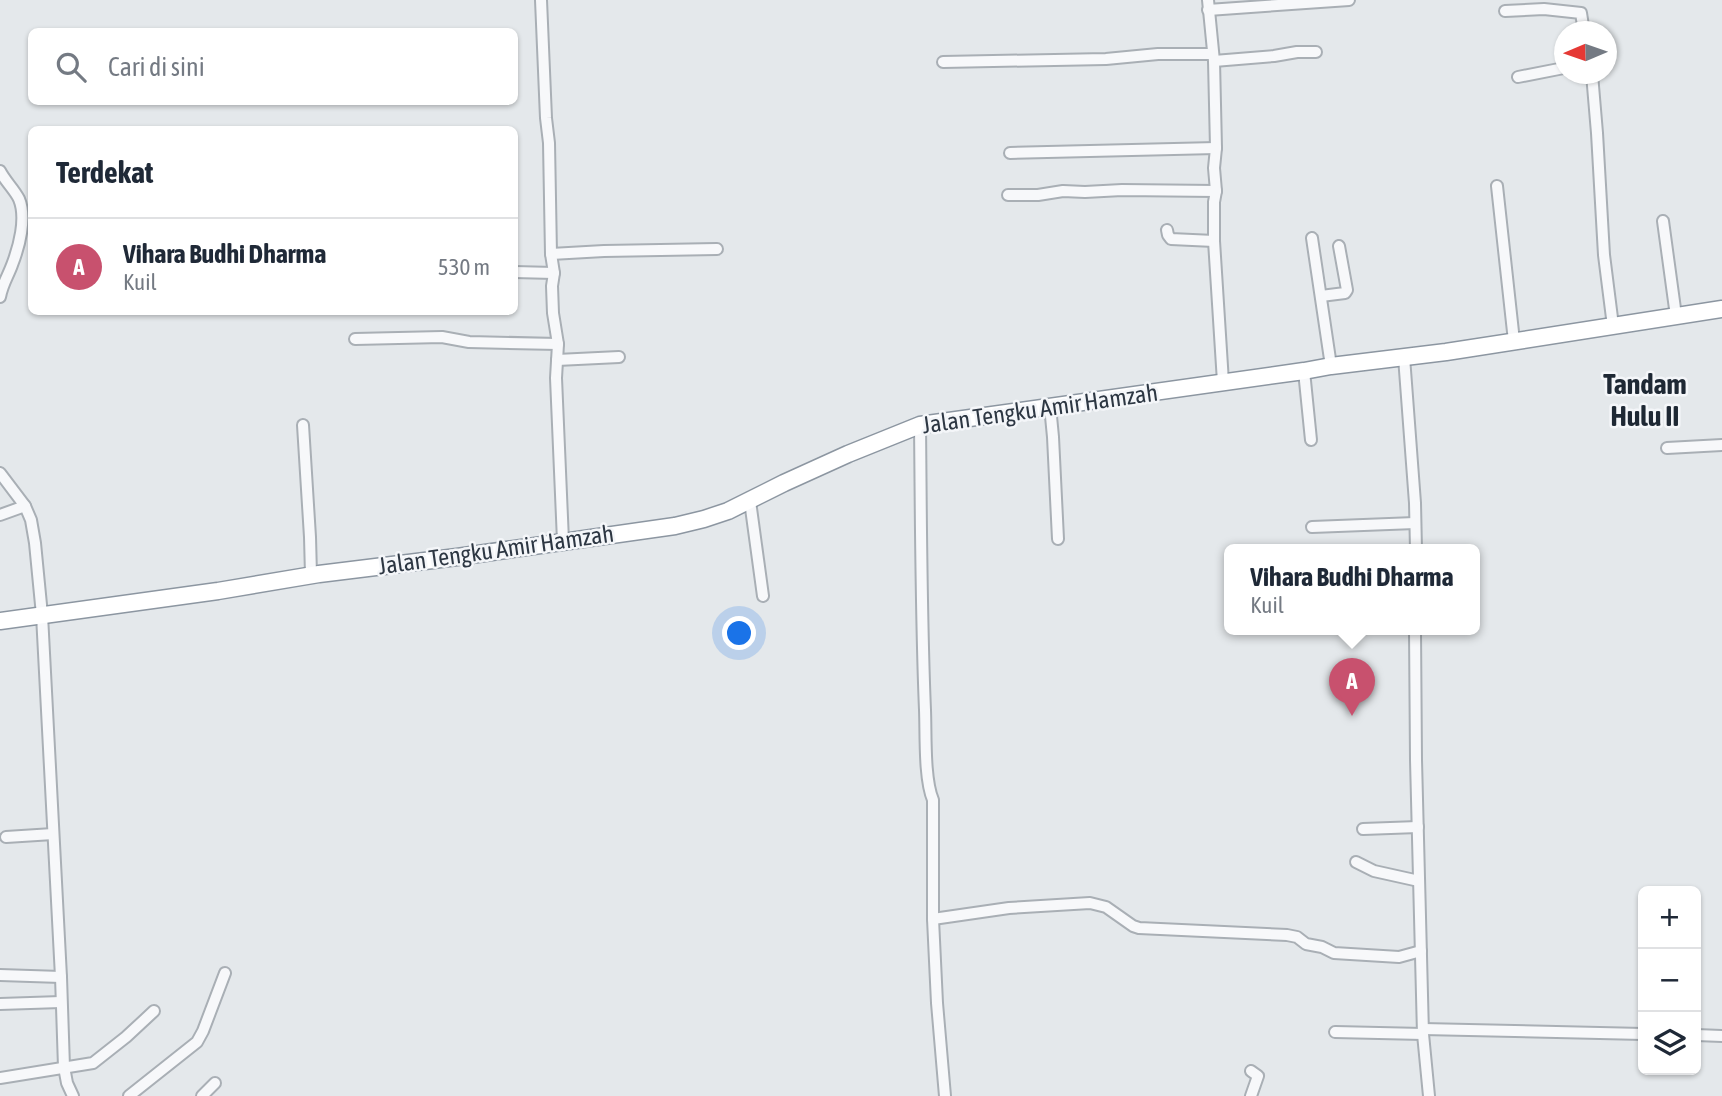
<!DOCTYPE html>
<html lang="id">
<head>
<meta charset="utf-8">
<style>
  :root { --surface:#fff; --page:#f6f6f7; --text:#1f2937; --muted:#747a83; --line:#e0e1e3; --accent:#c8516e }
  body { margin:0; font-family:"Asap Condensed",sans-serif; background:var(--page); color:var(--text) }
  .controls { position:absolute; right:21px; bottom:21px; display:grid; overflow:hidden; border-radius:10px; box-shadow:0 2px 5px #0004 }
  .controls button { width:63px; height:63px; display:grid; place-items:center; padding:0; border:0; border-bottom:2px solid var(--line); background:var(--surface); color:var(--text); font:35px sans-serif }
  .compass { position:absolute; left:1554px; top:21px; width:63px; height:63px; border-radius:50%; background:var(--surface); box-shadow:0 2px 5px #0004; rotate:268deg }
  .you { position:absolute; left:740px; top:634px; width:24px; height:24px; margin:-18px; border:5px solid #fff; border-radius:50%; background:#1a73e8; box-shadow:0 0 0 10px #1a73e833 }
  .badge { display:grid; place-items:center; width:46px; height:46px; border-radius:50%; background:var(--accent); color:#fff; font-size:23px; font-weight:700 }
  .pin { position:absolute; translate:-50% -58px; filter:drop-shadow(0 2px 4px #0008) }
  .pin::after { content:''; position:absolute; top:37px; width:24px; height:21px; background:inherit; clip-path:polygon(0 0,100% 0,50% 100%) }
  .popup { position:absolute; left:1224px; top:544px; width:256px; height:91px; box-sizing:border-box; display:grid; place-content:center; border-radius:10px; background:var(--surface); filter:drop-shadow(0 2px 5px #0005); font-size:23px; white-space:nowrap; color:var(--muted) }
  .popup b { font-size:26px; color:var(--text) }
  .popup::after { content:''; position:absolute; left:50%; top:100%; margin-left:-14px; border:14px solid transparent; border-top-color:var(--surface) }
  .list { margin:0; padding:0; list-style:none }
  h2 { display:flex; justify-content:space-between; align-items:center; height:91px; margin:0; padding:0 28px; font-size:30px }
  h2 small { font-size:23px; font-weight:400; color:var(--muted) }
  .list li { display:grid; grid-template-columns:46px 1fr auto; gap:21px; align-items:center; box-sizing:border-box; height:98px; padding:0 28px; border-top:2px solid var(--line) }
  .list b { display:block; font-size:26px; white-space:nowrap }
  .list p { margin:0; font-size:23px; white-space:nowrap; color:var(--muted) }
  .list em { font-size:23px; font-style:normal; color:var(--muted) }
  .icon { flex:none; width:38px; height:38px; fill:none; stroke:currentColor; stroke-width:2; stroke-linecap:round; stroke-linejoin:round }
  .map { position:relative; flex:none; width:1722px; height:1096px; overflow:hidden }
  .search { position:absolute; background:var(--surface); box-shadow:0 2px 5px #0004; left:28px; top:28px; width:490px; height:77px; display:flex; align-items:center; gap:18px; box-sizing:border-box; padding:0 24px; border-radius:10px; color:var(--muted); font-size:26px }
  .panel { position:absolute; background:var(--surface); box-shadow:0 2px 5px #0004; left:28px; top:126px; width:490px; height:189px; border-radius:10px }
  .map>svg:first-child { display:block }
</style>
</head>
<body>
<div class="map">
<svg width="1722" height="1096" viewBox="0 0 1722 1096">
  <rect width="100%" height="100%" fill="#e4e8eb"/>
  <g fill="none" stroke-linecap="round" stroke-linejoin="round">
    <!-- minor casing -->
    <g stroke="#a9afb5" stroke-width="14">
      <g id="minor">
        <polyline points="541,0 546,118 549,143 551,254 554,273 552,286 553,313 558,344 556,378 563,541"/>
        <polyline points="1208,0 1214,61 1216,148 1214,168 1216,191 1214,202 1214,241 1223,382"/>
        <polyline points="1208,10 1349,0"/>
        <polyline points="1505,11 1544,9 1581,13 1584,32"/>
        <polyline points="1214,61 1274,56 1297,52 1316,52"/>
        <polyline points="943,62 1106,59 1158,54 1213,54"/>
        <polyline points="1592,74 1597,133 1604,255 1613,326"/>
        <polyline points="1518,77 1564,68"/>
        <polyline points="1010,153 1216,148"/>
        <path d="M 0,171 C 5,181 14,189 19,199 C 27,218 19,247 12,265 C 8,276 2,285 0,297"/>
        <polyline points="1497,186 1514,341"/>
        <polyline points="1008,195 1038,195 1063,191 1085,192 1122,190 1216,191"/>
        <polyline points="1663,221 1676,316"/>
        <polyline points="1167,230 1168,235 1171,239 1214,241"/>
        <polyline points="1312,238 1331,366"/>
        <polyline points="551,254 604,251 717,249"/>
        <polyline points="514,272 554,273"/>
        <polyline points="1321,296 1345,293 1347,290 1339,246"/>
        <polyline points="355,339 442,337 469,342 558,344"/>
        <polyline points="1404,357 1415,503 1416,550"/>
        <polyline points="557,360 619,357"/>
        <polyline points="1304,371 1311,440"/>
        <polyline points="1050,406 1053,437 1058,539"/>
        <polyline points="303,425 310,537 311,575"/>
        <path d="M 920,425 C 921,520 921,615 925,710 C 926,734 924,779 933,800 L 933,919 L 937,1003 L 945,1096"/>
        <polyline points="1667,448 1722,445"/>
        <polyline points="0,473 25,506 31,520 35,543 42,615 61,977 64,1067 67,1083 73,1096"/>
        <polyline points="750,501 763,596"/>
        <polyline points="0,515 25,506"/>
        <polyline points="1312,527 1415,523"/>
        <polyline points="1415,630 1416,760 1423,1034 1429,1096"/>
        <polyline points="1363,829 1418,827"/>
        <polyline points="6,837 53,834"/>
        <polyline points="1356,862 1374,871 1419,881"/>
        <polyline points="933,919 1009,908 1090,903 1106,907 1133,926 1139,928 1287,935 1297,937 1306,944 1322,947 1334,953 1399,957 1421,951"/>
        <polyline points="0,975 61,977"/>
        <polyline points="0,1004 61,1002"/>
        <polyline points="1423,1029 1643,1034"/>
        <polyline points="1335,1032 1423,1034"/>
        <polyline points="1696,1035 1722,1036"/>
        <polyline points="0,1078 93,1063 126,1037 154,1011"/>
        <polyline points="129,1096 197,1042 203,1031 225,973"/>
        <polyline points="202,1096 215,1083"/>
        <polyline points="1251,1096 1258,1076 1251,1071"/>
      </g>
    </g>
    <!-- highway casing -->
    <g stroke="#8c96a1" stroke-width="19">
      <polyline id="highway" points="0,621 218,591 319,574 457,557 675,526 704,519 728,511 784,483 848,454 920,425 1304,371 1331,366 1446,352 1722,309"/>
    </g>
    <!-- minor -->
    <use href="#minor" stroke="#f7f8fa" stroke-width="10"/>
    <!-- highway -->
    <use href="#highway" stroke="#fff" stroke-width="16"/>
  </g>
  <g text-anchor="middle" stroke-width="5" stroke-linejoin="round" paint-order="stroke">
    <!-- street labels -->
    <g font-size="24" fill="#2d3743" stroke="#f4f6f9">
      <text transform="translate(1040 409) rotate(-8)" y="8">Jalan Tengku Amir Hamzah</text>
      <text transform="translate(496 550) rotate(-8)" y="8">Jalan Tengku Amir Hamzah</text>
    </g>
    <!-- quarter labels -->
    <g font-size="28" font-weight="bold" fill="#1e2834" stroke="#f4f6f9">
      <text x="1645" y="394">Tandam<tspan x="1645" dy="32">Hulu II</tspan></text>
    </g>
  </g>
</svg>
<div class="controls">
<button>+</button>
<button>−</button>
<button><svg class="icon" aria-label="layers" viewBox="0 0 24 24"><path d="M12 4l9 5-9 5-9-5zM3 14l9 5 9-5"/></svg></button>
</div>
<svg class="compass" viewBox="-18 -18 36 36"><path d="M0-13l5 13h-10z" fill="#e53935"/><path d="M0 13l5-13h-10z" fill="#747a83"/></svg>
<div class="you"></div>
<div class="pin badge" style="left:1352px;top:716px">A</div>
<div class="popup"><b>Vihara Budhi Dharma</b>Kuil</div>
<div class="search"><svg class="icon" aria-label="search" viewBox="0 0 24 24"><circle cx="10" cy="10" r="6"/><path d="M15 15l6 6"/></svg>Cari di sini</div>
<section class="panel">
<h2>Terdekat<small></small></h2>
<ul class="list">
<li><span class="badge">A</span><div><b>Vihara Budhi Dharma</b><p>Kuil</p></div><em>530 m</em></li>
</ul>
</section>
</div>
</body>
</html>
